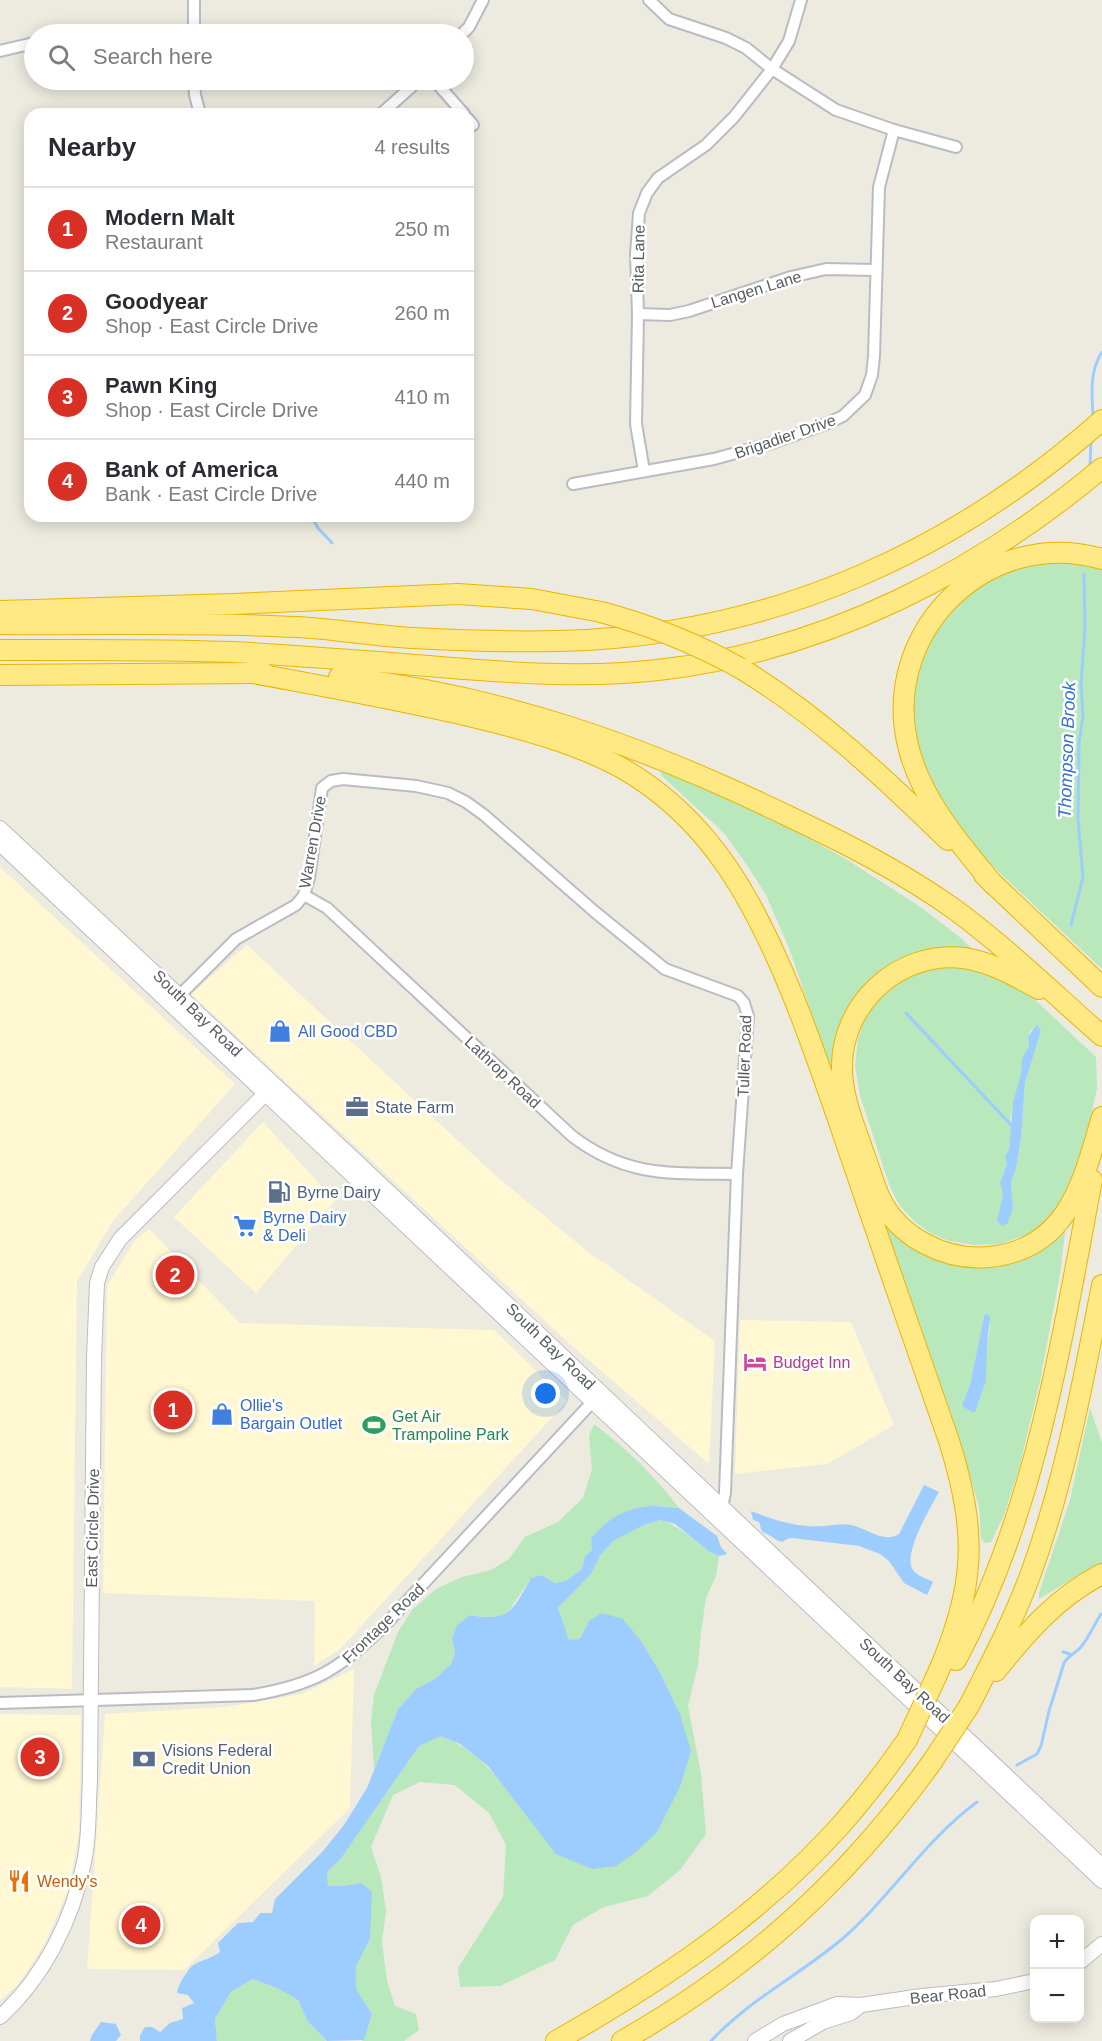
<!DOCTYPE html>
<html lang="en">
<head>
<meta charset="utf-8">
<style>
  :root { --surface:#fff; --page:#f7f7f7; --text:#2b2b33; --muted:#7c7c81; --line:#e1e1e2; --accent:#d93025 }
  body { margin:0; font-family:Helvetica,sans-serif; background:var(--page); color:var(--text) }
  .controls { position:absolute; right:18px; bottom:18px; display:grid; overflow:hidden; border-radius:12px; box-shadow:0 3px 15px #0003 }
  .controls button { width:54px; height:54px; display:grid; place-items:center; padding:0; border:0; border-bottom:2px solid var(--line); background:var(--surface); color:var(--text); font:30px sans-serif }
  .you { position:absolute; left:546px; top:1394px; width:21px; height:21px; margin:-15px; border:4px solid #fff; border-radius:50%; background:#1a73e8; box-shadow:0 0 0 9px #1a73e833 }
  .badge { display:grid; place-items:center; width:39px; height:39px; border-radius:50%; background:var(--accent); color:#fff; font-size:20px; font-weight:700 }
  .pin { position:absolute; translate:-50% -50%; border:3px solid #fff; box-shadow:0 2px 6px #0006 }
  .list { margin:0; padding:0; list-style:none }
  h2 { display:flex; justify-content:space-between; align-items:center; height:78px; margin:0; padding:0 24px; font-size:26px }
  h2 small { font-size:20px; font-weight:400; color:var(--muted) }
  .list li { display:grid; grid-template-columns:39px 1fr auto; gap:18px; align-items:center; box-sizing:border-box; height:84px; padding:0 24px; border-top:2px solid var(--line) }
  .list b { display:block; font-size:22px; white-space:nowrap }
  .list p { margin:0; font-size:20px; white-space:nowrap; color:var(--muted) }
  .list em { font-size:20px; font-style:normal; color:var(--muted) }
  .icon { flex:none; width:33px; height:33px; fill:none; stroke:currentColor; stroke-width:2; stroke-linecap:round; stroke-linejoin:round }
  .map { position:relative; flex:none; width:1102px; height:2041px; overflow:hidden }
  .search { position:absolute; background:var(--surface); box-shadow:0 3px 15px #0003; left:24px; top:24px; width:450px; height:66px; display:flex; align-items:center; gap:15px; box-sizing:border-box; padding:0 21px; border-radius:33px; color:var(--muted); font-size:22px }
  .panel { position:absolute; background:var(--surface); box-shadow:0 3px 15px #0003; left:24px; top:108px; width:450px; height:414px; border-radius:18px }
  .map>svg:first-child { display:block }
</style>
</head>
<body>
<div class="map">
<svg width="1102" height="2041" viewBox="0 0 1102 2041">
  <rect width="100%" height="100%" fill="#edebdf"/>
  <!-- commercial -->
  <g fill="#fff8d2">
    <polygon points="0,867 235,1084 113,1221 77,1281 72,1689 0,1687"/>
    <polygon points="247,945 496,1176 587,1251 715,1341 709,1464 569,1343 191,994"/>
    <polygon points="263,1122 335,1201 256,1293 174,1217"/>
    <polygon points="149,1229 240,1323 494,1330 567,1401 341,1648 314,1666 315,1601 103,1593 107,1286 135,1240"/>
    <polygon points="740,1320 851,1322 894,1425 827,1464 735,1474"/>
    <polygon points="354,1669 350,1808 184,1970 87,1969 105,1714 225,1707 302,1694"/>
    <polygon points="0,1714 81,1715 79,1833 69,1889 44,1945 18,1985 0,2000"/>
  </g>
  <!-- green -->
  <g fill="#b8e8bc" fill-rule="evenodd">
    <polygon points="1042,560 1102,567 1102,969 986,860 962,833 933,787 919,755 911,706 919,661 947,611 983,581"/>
    <polygon points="659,768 745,803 846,859 922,908 962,939 980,957 919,955 898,960 875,977 834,1061 829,1064 789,948 766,895 747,865 724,833 662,776"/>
    <path d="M 939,964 L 993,971 L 1032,997 L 1096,1057 L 1097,1088 L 1080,1168 L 1055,1214 L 1034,1232 L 1000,1244 L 974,1245 L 949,1241 L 930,1233 L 913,1220 L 900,1206 L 890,1187 L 860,1096 L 855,1066 L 858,1038 L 867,1014 L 878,998 L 896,982 ZM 1037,1024 L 1041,1031 L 1025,1083 L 1021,1139 L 1016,1169 L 1011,1181 L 1013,1208 L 1002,1199 L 1003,1174 L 1007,1163 L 1012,1127 L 1010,1119 L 1021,1074 L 1022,1059 L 1029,1045 L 1028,1037 L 1030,1032 Z"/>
    <path d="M 880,1212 L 947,1259 L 1062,1231 L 1065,1233 L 1060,1274 L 1040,1381 L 1019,1469 L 1004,1515 L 991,1542 L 985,1543 L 981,1538 L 979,1507 L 951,1413 ZM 987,1313 C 999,1333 970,1386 962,1406 L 970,1385 L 984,1316 Z"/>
    <polygon points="1090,1408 1102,1443 1102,1563 1082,1573 1039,1599 1039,1593 1070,1500"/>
    <path d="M 594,1424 C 626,1448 655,1476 679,1508 L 656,1506 L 598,1531 L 591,1539 L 592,1550 L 585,1556 L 582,1569 L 566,1581 L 555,1583 L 542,1575 L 531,1578 L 508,1612 L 498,1618 L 470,1615 L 457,1625 L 452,1638 L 455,1653 L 451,1664 L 436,1678 L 416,1689 L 398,1709 L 374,1770 L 371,1721 L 374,1695 L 398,1632 L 412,1610 L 436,1589 L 462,1577 L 491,1570 L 509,1559 L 525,1537 L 558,1522 L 583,1498 L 592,1469 L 589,1436 Z"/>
    <path d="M 660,1520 C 687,1528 696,1547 719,1556 L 716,1576 L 706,1598 L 701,1632 L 698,1665 L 688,1706 L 701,1774 L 706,1834 L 680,1870 L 648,1896 L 604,1907 L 573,1925 L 555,1960 L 500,1986 L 460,1987 L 458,1968 L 503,1897 L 506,1845 L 489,1813 L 455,1785 L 420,1782 L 393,1795 L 371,1847 L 381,1877 L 386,1911 L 382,1942 L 387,1981 L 395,2006 L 416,2014 L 419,2030 L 404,2041 L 362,2041 L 372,2014 L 356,1990 L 356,1966 L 370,1939 L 361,1883 L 344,1886 L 328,1886 L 327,1872 L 340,1860 L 419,1746 L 441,1735 C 478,1753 491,1769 515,1800 L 680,1714 L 660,1672 L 641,1641 L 589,1621 L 580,1639 L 569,1641 L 558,1608 L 591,1574 L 600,1556 L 613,1541 L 644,1525 Z"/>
    <polygon points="253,1979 277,1988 298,2000 308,2022 327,2041 217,2041 215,2019 231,1992"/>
  </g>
  <!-- water -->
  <g fill="#9dcdff">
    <path d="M 1037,1024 L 1041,1031 L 1025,1083 L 1021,1139 L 1016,1169 L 1011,1181 L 1013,1208 L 1007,1224 L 1002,1226 L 997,1221 C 999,1209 1006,1194 1000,1184 L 1007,1163 L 1005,1156 L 1009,1150 L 1013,1102 L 1021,1074 L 1022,1059 L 1029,1045 L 1028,1037 Z"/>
    <polygon points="987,1313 990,1318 987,1345 986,1381 975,1412 972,1412 962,1406 970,1385 984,1316"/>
    <path d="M 924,1485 L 939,1492 C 931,1507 902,1554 913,1570 C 917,1576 926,1578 933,1582 L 927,1595 L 904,1583 L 889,1561 L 880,1554 L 859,1546 L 792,1538 L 787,1539 L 782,1542 C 774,1540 770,1534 762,1532 L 759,1522 L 753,1520 L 751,1511 C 774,1520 799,1528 823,1526 C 832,1526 842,1523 851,1525 C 867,1528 884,1544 899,1534 Z"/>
    <path d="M 656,1506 L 679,1508 L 717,1536 L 721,1547 L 727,1554 L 719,1556 L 708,1551 L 675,1524 L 660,1520 L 644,1525 L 613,1541 L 600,1556 L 591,1574 L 558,1608 L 569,1640 L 580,1639 L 589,1621 L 602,1613 L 623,1619 L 641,1641 L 660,1672 L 680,1714 L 691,1751 L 680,1787 L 657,1832 L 636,1852 L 616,1866 L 592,1869 L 556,1854 L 488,1766 L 460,1744 L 441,1736 L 419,1746 L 340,1860 L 327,1872 L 328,1886 L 344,1886 L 361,1883 L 372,1892 L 370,1939 L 356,1966 L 356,1989 L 372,2014 L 364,2040 L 327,2041 L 308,2022 L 298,2000 L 277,1988 L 253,1979 L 231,1992 L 215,2019 L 217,2041 L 140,2041 L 140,2035 L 145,2027 L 152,2027 L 160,2032 L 170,2023 L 183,2019 L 182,2008 L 194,2003 L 188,1995 L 177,1993 C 178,1985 186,1972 192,1966 C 200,1960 211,1959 220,1952 L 218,1943 L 238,1923 L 253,1922 L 260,1913 L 272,1913 L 275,1899 L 323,1851 L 344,1825 L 367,1788 L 398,1709 L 416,1689 L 436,1678 L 451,1664 L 455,1653 L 452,1638 L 457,1625 L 470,1615 C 510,1622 512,1611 531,1578 L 542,1575 L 555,1583 L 566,1581 L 582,1569 L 585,1556 L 592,1550 L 591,1539 C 609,1516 628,1507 656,1506 Z"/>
    <polygon points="101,2022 116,2024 121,2035 116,2041 90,2041 92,2035"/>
  </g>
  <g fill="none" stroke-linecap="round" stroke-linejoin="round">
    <!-- stream -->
    <g stroke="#9dcdff" stroke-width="3">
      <path d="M 1093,417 C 1092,395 1089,372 1102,352"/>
      <polyline points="1090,468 1091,439"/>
      <polyline points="311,516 318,528 332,543"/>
      <polyline points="1071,925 1083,877 1078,819 1079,743 1083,716 1081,684 1085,628 1084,574"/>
      <polyline points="906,1013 1013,1127"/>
      <polyline points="1063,1652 1070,1654"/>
      <path d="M 1017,1765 L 1037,1754 L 1041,1746 L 1049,1711 L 1064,1663 C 1068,1655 1075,1654 1081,1647 C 1089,1637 1094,1625 1101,1614"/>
      <path d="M 711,2041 C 749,2000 799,1975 841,1940 C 890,1898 924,1841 977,1802"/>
    </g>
    <!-- minor casing -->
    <g stroke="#babcc3" stroke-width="14">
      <g id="minor">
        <polyline points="649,0 669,19 726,38 746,48 772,69 836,110 894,130 956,147"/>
        <polyline points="194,34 194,0"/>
        <polyline points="462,34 469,27 483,0"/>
        <polyline points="0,51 34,43"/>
        <polyline points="194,80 195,95 200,114"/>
        <polyline points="434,80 464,114"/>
        <polyline points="381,114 419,80"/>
        <polyline points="468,119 473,125"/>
        <polyline points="638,314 670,315 689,311 791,277 826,269 875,270"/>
        <polyline points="644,471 636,424 638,314 636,254 639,213 647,193 658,178 706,145 734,117 772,69 789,41 801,0"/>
        <polyline points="573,484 714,459 772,443 826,424 843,416 865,395 872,375 874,356 879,187 894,130"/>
        <path d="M 304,895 L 327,908 L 572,1136 C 627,1178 672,1173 737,1174"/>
        <polyline points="180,995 236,939 296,905 304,895 309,878 322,788 331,781 343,779 416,786 448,793 466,802 484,815 595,912 665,969 738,996 744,1003 748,1016 737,1174 725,1493 722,1507 718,1511"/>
        <path d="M 0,1703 L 253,1695 C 314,1685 340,1669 384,1626 L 596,1398"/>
      </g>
    </g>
    <!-- tertiary casing -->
    <g stroke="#babcc3" stroke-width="16">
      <g id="tertiary">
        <polyline points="0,828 352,1157 1102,1866"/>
        <polyline points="0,844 1102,1881"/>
        <polyline points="1080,1962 1102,1944"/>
        <path d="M 0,2017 C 43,1978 73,1920 84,1862 C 90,1836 88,1807 90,1780 L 94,1358 L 97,1283 L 102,1267 L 120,1239 L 270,1089"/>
        <polyline points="755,2041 783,2024 837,2004 861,2005 922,1996 996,1989 1034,1981"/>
        <polyline points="790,2041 823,2022 851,2013 861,2005"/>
      </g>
    </g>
    <!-- motorway casing -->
    <g stroke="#ecb400" stroke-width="22">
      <g id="motorway">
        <polyline points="0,611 234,604 458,594 532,599 601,612"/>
        <path d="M 0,624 C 99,625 198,622 297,627 C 336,629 374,636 413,638 C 471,641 530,643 587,640 C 782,629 957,549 1102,420"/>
        <path d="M 0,650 C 77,650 155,649 232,652 C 276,654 321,658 365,661 C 464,668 568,682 666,669 C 828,649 978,572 1102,468"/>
        <path d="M 740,668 C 818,715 883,777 948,840"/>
        <path d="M 253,673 C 327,687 401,700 473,717 C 523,729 575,743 620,767 C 711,818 755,903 793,996 C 816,1053 835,1111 855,1169 C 886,1260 917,1350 949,1441 C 978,1534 976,1588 936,1677"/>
        <polyline points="0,675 264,673"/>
        <path d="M 339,677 C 500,695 642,745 788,816 C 845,843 902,872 954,909 C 1007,948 1053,993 1102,1036"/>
        <polyline points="984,875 1102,987"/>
        <path d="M 994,885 C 959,843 918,796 907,741 C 883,628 990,526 1102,559"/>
        <path d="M 1039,989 C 1015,976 991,962 964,958 C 899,950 841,1004 842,1068 C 842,1097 854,1124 863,1151 C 869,1166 873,1183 880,1198 C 899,1238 946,1261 989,1257 C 1069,1249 1083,1181 1102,1117"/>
        <path d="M 956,1660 C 1036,1511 1061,1343 1092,1180"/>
        <path d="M 996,1671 C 1027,1632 1057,1597 1102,1574"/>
        <path d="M 969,1706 C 991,1663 1014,1619 1031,1573 C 1065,1480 1083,1382 1102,1285"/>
        <path d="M 556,2041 C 660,1982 759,1916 840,1826 C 864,1799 886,1770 907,1740"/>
        <path d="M 622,2041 C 749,1969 847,1880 932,1762"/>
      </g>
    </g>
    <!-- minor -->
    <use href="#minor" stroke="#fff" stroke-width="10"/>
    <!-- tertiary -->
    <use href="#tertiary" stroke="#fff" stroke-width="14"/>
    <!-- motorway -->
    <use href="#motorway" stroke="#ffe984" stroke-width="20"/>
    <!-- motorway-bridge casing -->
    <g stroke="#ecb400" stroke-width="22" stroke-linecap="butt">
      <g id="motorway-bridge">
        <path d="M 601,612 C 650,625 695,643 740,668"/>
        <polyline points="907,1740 936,1677"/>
        <polyline points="932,1762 969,1706"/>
      </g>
    </g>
    <!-- motorway-bridge -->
    <use href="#motorway-bridge" stroke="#ffe984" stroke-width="20"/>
  </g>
  <!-- icons -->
  <defs>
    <g id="shop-bare" transform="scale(1.8)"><path d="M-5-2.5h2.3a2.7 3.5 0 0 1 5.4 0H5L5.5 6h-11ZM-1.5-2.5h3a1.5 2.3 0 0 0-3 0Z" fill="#3f7fe0" stroke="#fff" stroke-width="2.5" paint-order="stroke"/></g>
    <g id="office-bare" transform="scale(1.8)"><path d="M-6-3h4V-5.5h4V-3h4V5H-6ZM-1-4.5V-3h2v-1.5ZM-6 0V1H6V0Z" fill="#5c6f8a" stroke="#fff" stroke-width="2.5" paint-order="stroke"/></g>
    <g id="fuel-bare" transform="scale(1.8)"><path d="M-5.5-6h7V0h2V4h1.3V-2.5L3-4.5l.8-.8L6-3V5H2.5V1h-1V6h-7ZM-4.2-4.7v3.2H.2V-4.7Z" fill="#5c6f8a" stroke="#fff" stroke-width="2.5" paint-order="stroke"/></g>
    <g id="supermarket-bare" transform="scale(1.8)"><path d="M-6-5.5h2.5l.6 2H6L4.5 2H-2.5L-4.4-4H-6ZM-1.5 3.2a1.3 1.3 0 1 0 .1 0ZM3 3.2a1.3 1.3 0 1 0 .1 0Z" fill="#3f7fe0" stroke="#fff" stroke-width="2.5" paint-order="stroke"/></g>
    <g id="hotel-bare" transform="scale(1.8)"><path d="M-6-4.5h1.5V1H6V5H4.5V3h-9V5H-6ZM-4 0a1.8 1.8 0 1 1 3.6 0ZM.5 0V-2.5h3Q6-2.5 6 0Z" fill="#d1479c" stroke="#fff" stroke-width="2.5" paint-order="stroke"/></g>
    <g id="stadium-bare" transform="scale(1.8)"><path d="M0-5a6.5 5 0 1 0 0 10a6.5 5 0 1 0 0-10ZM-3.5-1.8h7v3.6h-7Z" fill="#2e9e5b" stroke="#fff" stroke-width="2.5" paint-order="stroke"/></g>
    <g id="bank-bare" transform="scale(1.8)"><path d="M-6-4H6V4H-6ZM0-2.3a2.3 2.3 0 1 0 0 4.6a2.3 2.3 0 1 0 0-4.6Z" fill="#5c6f8a" stroke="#fff" stroke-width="2.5" paint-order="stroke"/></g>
    <g id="restaurant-bare" transform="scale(1.8)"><path d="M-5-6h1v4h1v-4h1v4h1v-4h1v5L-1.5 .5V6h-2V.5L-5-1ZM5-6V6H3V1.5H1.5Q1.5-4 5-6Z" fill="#e8710a" stroke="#fff" stroke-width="2.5" paint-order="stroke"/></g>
  </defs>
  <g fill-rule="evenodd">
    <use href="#shop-bare" x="280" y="1031"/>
    <use href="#office-bare" x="357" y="1107"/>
    <use href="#fuel-bare" x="279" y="1192"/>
    <use href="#supermarket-bare" x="245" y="1226"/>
    <use href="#hotel-bare" x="755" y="1362"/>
    <use href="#shop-bare" x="222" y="1414"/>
    <use href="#stadium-bare" x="374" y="1425"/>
    <use href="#bank-bare" x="144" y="1759"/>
    <use href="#restaurant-bare" x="19" y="1881"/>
  </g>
  <g text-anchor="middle" stroke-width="5" stroke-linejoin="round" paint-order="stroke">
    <!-- street labels -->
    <g font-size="16" fill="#585c62" stroke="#fff">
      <text transform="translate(638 259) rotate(-89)" y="6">Rita Lane</text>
      <text transform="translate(756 289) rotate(-17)" y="6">Langen Lane</text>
      <text transform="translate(785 436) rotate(-19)" y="6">Brigadier Drive</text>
      <text transform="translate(312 842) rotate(-80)" y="6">Warren Drive</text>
      <text transform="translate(198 1013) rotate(44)" y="6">South Bay Road</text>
      <text transform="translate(744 1056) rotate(-88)" y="6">Tuller Road</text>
      <text transform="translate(503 1072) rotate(43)" y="6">Lathrop Road</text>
      <text transform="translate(551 1346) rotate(44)" y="6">South Bay Road</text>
      <text transform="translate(92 1528) rotate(-89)" y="6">East Circle Drive</text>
      <text transform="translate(383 1623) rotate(-44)" y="6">Frontage Road</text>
      <text transform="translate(905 1680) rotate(43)" y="6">South Bay Road</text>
      <text transform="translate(948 1994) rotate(-6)" y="6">Bear Road</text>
    </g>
    <!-- shop labels -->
    <g font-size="16" fill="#366cbe" stroke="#fff" text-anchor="start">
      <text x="298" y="1037">All Good CBD</text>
      <text x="263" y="1223">Byrne Dairy<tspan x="263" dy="18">&amp; Deli</tspan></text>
      <text x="240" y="1411">Ollie's<tspan x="240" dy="18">Bargain Outlet</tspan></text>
    </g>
    <!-- service labels -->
    <g font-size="16" fill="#4e5e75" stroke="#fff" text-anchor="start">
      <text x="375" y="1113">State Farm</text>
      <text x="297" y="1198">Byrne Dairy</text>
      <text x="162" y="1756">Visions Federal<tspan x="162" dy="18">Credit Union</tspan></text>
    </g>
    <!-- hotel labels -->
    <g font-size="16" fill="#b23c85" stroke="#fff" text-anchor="start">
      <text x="773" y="1368">Budget Inn</text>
    </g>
    <!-- leisure labels -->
    <g font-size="16" fill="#27864d" stroke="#fff" text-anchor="start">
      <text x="392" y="1422">Get Air<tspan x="392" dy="18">Trampoline Park</tspan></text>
    </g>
    <!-- food labels -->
    <g font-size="16" fill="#c56008" stroke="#fff" text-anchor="start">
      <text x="37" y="1887">Wendy's</text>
    </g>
    <!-- water labels -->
    <g font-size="18" font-style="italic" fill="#3574cd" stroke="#fff">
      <text transform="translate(1067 750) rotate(-88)" y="6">Thompson Brook</text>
    </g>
  </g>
</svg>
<div class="controls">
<button>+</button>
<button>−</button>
</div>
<div class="you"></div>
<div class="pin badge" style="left:173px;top:1410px">1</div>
<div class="pin badge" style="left:175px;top:1275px">2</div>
<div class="pin badge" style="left:40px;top:1757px">3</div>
<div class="pin badge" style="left:141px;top:1925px">4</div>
<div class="search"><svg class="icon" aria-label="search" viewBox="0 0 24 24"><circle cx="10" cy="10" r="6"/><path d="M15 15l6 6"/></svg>Search here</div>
<section class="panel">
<h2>Nearby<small>4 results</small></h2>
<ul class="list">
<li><span class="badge">1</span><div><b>Modern Malt</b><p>Restaurant</p></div><em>250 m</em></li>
<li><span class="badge">2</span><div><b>Goodyear</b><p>Shop · East Circle Drive</p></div><em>260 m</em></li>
<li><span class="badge">3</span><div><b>Pawn King</b><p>Shop · East Circle Drive</p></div><em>410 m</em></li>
<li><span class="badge">4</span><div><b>Bank of America</b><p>Bank · East Circle Drive</p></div><em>440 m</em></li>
</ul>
</section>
</div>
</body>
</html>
